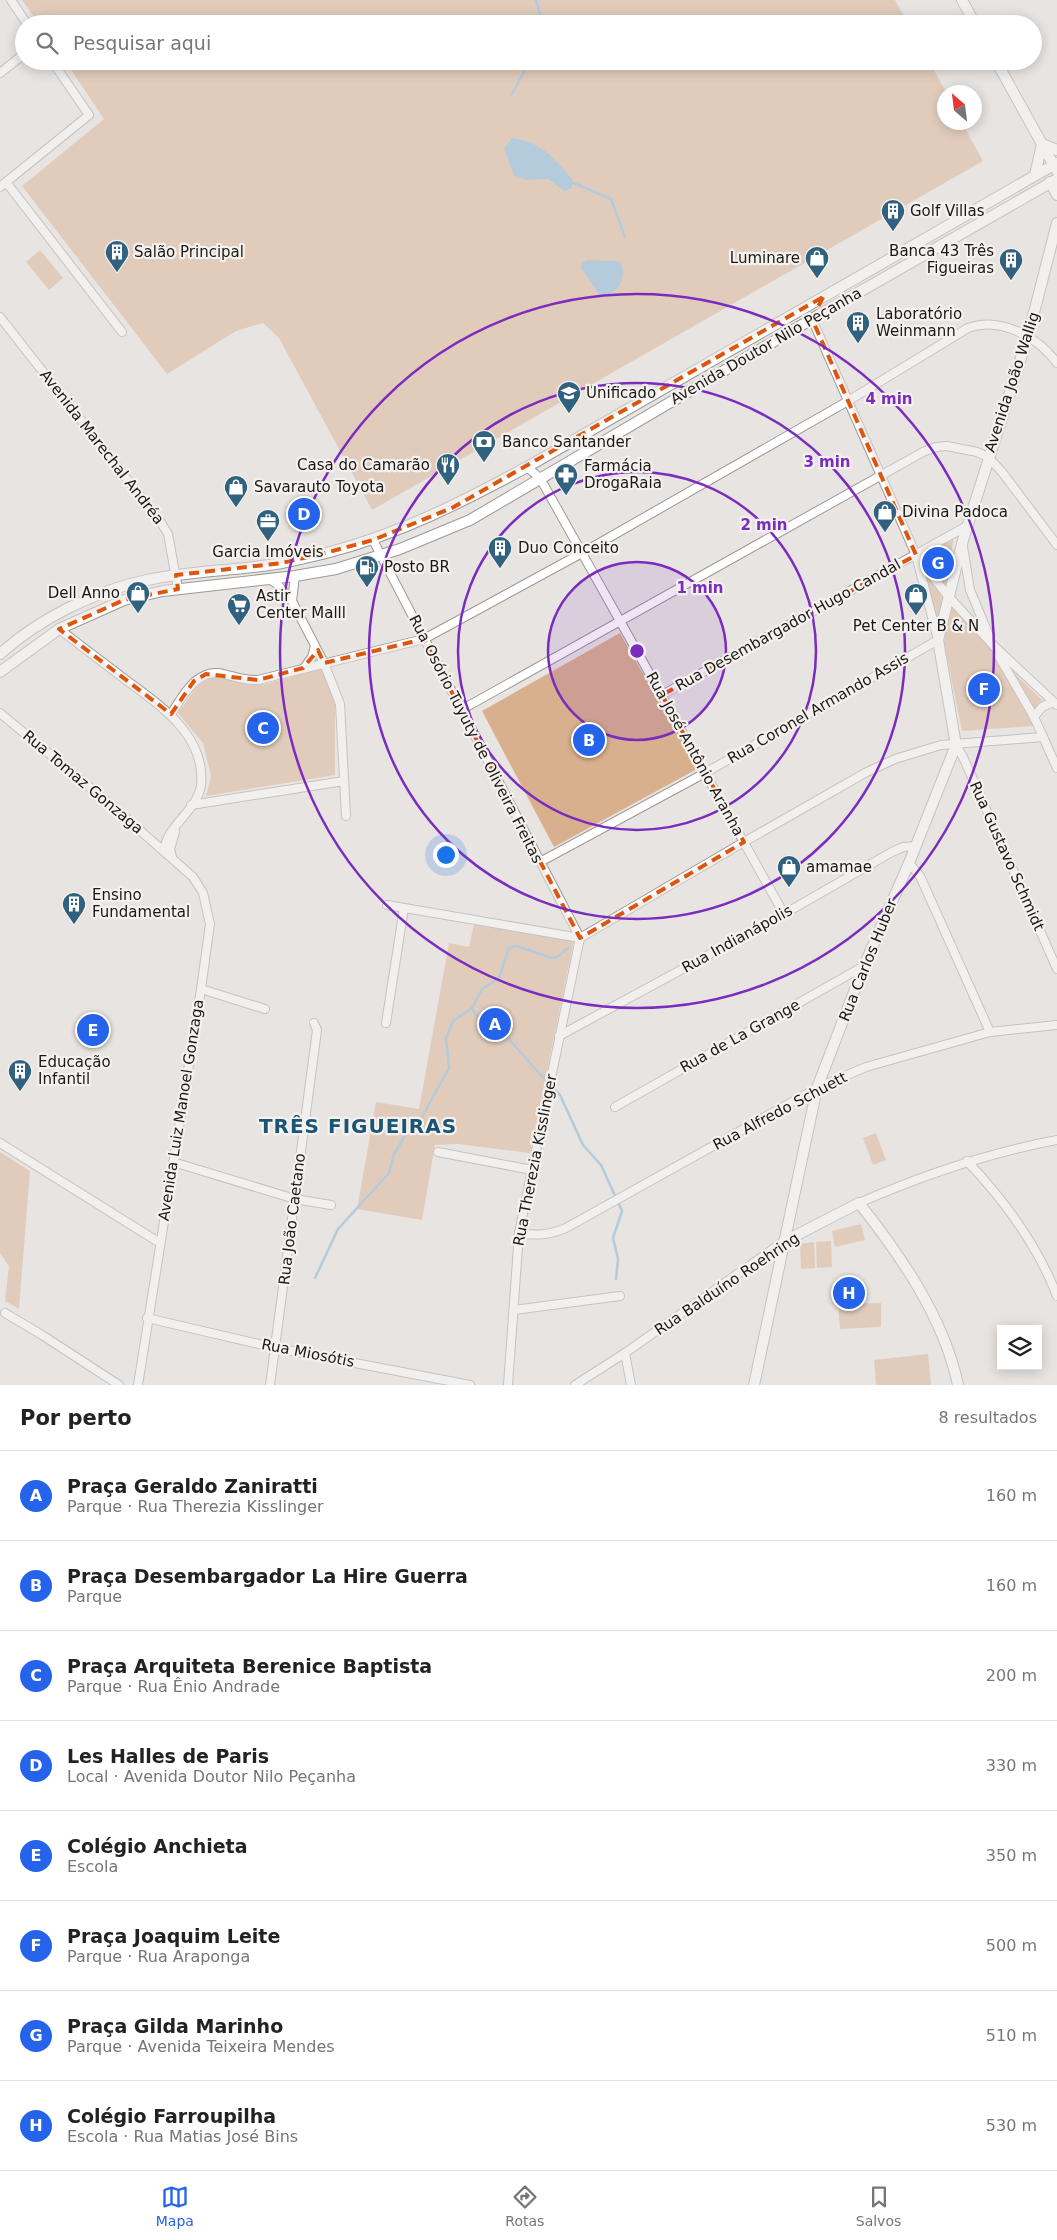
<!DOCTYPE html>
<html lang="pt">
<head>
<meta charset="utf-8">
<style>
  :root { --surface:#fff; --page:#f2f2f2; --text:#222; --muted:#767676; --line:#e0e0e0; --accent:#2563eb }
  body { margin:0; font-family:"DejaVu Sans",sans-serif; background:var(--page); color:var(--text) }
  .controls { position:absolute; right:15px; bottom:15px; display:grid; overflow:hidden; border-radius:0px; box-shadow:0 2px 12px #0003 }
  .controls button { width:45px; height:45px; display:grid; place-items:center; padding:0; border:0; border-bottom:1px solid var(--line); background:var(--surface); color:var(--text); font:25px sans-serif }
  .compass { position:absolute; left:937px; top:85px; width:45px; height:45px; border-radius:50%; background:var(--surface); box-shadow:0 2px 12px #0003; rotate:332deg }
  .you { position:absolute; left:445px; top:854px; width:18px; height:18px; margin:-12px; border:4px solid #fff; border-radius:50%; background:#1a73e8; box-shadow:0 0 0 8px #1a73e833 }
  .badge { display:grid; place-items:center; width:32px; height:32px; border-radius:50%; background:var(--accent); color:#fff; font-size:16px; font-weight:700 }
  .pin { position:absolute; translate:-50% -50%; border:2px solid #fff; box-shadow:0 1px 5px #0006 }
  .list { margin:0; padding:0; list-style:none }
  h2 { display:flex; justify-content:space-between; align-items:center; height:65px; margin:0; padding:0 20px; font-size:21px }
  h2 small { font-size:16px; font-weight:400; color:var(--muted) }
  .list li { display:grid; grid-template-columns:32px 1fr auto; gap:15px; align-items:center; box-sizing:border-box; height:90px; padding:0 20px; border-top:1px solid var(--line) }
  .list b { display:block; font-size:19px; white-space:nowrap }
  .list p { margin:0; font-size:16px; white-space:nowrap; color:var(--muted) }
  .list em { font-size:16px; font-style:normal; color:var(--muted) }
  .icon { flex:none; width:28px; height:28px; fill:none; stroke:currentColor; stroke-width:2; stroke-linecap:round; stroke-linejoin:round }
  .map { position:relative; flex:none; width:1057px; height:1385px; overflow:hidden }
  .search { position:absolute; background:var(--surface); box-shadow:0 2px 12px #0003; left:15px; right:15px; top:15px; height:55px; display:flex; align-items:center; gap:12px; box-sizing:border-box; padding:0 18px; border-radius:28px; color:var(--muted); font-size:19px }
  .sheet { height:785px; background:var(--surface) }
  nav { display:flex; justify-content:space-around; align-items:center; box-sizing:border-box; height:70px; border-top:1px solid var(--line); background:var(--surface); font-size:14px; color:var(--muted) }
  nav a { display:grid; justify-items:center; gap:2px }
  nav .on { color:var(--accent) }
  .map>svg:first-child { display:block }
</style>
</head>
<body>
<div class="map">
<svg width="1057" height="1385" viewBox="0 0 1057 1385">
  <rect width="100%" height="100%" fill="#e8e4e1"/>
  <!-- green -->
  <g fill="#d9b08e">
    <polygon points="22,0 895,0 908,24 39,24"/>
    <polygon points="65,61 929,61 946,92 944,122 962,123 983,161 372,510 279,338 263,323 236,331 167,374 22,186 104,119"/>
    <polygon points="40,250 63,278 49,290 26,262"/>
    <polygon points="954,536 945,590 922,555"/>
    <polygon points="920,564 945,596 938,630"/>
    <polygon points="951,605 997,653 1033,726 962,731 944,642"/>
    <polygon points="620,633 697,769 554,847 482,711"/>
    <path d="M 322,667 L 335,705 L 335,775 L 206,796 L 211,776 L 203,743 L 178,713 C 187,702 196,683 209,679 C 224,674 239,686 255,685 C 274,684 302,673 322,667 Z"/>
    <polygon points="1013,672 1043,701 1032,712"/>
    <polygon points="474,924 574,940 530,1153 458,1144 435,1145 422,1220 357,1209 376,1102 419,1109 449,943 469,947"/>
    <polygon points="876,1133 886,1160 873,1165 863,1138"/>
    <polygon points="0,1152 30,1171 19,1309 5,1301 9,1266 0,1253"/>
    <polygon points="861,1224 865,1240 835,1247 832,1231"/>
    <polygon points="831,1241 832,1267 817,1268 816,1242"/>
    <polygon points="814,1242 815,1268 801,1269 800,1244"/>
    <polygon points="881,1303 881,1327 840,1329 838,1304"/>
    <polygon points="928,1354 931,1385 876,1385 874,1360"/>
  </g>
  <!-- water -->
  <g fill="#73aed3">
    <path d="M 512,138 C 542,142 554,158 572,179 L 572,188 L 564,191 L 548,179 L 526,180 L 514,175 L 504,149 Z"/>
    <path d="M 587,260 L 618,261 L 621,264 C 627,279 617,294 602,296 L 598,293 L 581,268 L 582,263 Z"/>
  </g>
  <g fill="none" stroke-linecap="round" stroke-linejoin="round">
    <!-- stream -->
    <g stroke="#73aed3" stroke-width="2.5">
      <polyline points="536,0 540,14"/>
      <polyline points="512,94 530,61"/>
      <polyline points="569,181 611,199 625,237"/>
      <polyline points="547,1082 508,1038 476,1015 472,1008 482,989 499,978 509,948 517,946 552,958 557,957 568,948"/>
      <polyline points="551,1086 560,1095 583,1145 601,1165 622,1211 613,1238 618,1259 616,1279"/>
      <polyline points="315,1278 338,1229 389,1173 394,1154 408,1131 422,1117 449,1068 446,1038 453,1021 472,1008"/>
    </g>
    <!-- minor casing -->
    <g stroke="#9d9996" stroke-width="10">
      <g id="minor">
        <polyline points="11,0 27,24"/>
        <polyline points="0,73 24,54"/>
        <polyline points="6,182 122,332"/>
        <polyline points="0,187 89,115 52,61"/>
        <polyline points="0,317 160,521 168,534 178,589"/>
        <polyline points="812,319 916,555 948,596 994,646 1057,705"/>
        <polyline points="527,467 540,478 784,914"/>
        <polyline points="373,540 580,938"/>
        <polyline points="963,547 970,590 990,638"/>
        <polyline points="269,579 277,584 292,601 324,663 340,704 346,816"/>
        <polyline points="292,601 295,576"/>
        <path d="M 59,629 C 80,645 101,661 122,677 C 158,704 206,734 201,785 C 198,810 166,826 164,851"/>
        <polyline points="997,653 1034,717 1057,768"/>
        <polyline points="304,668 312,657 315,646"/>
        <polyline points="662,695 967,526"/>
        <polyline points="461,710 923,452 936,447 947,446 977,452 988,457 1002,472 1057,545"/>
        <polyline points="0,713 110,804 193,877 203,893 210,924 201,989 138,1385"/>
        <path d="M 171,714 C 183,696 197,667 224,674 C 236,677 245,681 258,680 L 424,639 L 582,553 L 848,401 L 968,328 C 1000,316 1038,337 1057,363"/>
        <polyline points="1034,717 1042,707 1053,702"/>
        <polyline points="956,745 963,757 1057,969"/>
        <polyline points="191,805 344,781"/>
        <polyline points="172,857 170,849 175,832"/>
        <polyline points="540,862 705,773 938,640 916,555"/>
        <polyline points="909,863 920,876 990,1032"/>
        <polyline points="387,905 580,938"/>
        <polyline points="580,938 744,842 865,773 895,759 941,745 1043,737"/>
        <polyline points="201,989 265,1009"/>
        <polyline points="386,1023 404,908"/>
        <polyline points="559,1036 784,914 892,852 903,847 916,846"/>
        <polyline points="615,1107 864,966"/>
        <polyline points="0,1143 160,1243"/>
        <polyline points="438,1152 532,1170"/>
        <path d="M 967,1161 C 1005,1201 1037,1244 1057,1296"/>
        <polyline points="173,1162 295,1199 331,1205"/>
        <path d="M 859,1203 C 923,1175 988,1153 1057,1140"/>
        <path d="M 519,1233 C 537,1236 549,1235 566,1228 L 817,1088 L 866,1067 L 990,1032 L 1057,1025"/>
        <polyline points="514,1310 620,1296"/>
        <polyline points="5,1313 42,1335 119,1385"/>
        <polyline points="147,1318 276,1348 470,1385"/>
        <polyline points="625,1353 631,1385"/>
        <polyline points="270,1385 317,1030 314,1023"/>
        <polyline points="508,1385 519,1233 580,938"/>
        <polyline points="575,1385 625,1353 783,1242"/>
      </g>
    </g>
    <!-- major casing -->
    <g stroke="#9d9996" stroke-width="12">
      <g id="major">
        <polyline points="962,0 975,24"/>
        <polyline points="996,61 1057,171"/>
        <polyline points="1042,144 1057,150"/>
        <polyline points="1035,175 1042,144"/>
        <polyline points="1050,182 1057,195"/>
        <path d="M 0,654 C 40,618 95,591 147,580 C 192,570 238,571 282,563 C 298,560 314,556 330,552 C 402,533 462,502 527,467 L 1057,163"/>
        <polyline points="0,672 59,629 124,600 163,591 295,576 336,569 400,549 470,520 812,319 1057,179"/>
        <path d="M 783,1242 L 859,1203 C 901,1256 944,1318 958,1385"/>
        <polyline points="754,1385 817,1088 864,966 909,863 956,745 938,640 963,540 1028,336 1057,223"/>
      </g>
    </g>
    <!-- minor -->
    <use href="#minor" stroke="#fff" stroke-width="8"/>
    <!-- major -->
    <use href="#major" stroke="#fff" stroke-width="10"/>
  </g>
  <!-- marked area -->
  <path d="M0 0H1057V1385H0ZM 823,297 L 812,319 L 916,555 L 662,695 L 744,842 L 580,938 L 424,639 L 324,663 L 318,650 L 303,668 L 258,680 L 206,674 L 194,681 L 171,714 L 59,629 L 124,600 L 178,589 L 176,575 L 282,563 L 329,552 L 373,540 L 452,508 Z" fill="#e8e4e1" fill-opacity=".55" fill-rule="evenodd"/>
  <path fill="none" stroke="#de560d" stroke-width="4" stroke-dasharray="10 6" stroke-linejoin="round" d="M 823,297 L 812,319 L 916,555 L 662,695 L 744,842 L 580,938 L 424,639 L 324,663 L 318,650 L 303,668 L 258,680 L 206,674 L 194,681 L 171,714 L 59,629 L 124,600 L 178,589 L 176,575 L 282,563 L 329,552 L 373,540 L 452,508 Z"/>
  <!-- distance rings -->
  <circle cx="637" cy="651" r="89" fill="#7b2cbf" fill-opacity=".12"/>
  <g fill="none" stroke="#7b2cbf" stroke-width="2.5">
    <circle cx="637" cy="651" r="89"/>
    <circle cx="637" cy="651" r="179"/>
    <circle cx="637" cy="651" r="268"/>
    <circle cx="637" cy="651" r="357"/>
  </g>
  <!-- icons -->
  <defs>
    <g id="building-pin" transform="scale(1.25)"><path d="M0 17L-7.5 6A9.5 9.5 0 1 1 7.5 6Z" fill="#306280" stroke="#f5f1ee"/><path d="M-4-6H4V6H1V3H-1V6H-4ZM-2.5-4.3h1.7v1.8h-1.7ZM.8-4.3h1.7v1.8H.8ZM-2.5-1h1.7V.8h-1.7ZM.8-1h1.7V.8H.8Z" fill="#fff"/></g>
    <g id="shop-pin" transform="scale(1.25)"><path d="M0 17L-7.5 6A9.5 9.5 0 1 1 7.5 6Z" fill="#306280" stroke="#f5f1ee"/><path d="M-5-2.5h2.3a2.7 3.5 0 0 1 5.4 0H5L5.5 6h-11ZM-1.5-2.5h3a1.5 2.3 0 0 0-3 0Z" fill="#fff"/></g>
    <g id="school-pin" transform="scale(1.25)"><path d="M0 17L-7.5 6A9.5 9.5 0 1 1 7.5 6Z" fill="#306280" stroke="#f5f1ee"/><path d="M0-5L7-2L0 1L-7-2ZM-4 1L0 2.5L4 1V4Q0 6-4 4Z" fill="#fff"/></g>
    <g id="bank-pin" transform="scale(1.25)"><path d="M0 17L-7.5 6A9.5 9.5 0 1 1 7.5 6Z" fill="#306280" stroke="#f5f1ee"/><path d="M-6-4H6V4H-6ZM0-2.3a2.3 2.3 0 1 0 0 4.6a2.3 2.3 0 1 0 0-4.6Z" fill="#fff"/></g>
    <g id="restaurant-pin" transform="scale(1.25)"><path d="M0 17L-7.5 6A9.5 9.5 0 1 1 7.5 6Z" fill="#306280" stroke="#f5f1ee"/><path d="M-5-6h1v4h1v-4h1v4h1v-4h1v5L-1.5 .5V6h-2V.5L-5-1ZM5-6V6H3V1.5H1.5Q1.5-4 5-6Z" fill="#fff"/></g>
    <g id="pharmacy-pin" transform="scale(1.25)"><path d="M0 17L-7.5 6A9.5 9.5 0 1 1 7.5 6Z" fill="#306280" stroke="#f5f1ee"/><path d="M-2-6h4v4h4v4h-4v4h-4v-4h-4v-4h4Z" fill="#fff"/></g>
    <g id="office-pin" transform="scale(1.25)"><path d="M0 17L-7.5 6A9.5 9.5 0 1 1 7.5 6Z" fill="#306280" stroke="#f5f1ee"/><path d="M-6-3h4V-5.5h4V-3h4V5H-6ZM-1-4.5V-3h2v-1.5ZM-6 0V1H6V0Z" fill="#fff"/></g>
    <g id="fuel-pin" transform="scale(1.25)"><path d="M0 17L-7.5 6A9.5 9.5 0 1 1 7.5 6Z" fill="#306280" stroke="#f5f1ee"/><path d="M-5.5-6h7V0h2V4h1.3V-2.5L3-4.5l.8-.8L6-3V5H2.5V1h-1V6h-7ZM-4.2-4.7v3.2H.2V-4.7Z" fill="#fff"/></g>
    <g id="supermarket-pin" transform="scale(1.25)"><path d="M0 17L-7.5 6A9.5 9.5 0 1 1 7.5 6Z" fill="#306280" stroke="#f5f1ee"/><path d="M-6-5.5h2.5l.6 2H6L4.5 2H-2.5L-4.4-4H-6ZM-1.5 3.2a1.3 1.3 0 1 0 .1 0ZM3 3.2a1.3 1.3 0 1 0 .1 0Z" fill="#fff"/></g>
  </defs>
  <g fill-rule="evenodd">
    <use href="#building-pin" x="893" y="211"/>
    <use href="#building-pin" x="117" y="252"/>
    <use href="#shop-pin" x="817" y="258"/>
    <use href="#building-pin" x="1011" y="260"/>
    <use href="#building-pin" x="858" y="323"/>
    <use href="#school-pin" x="569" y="393"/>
    <use href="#bank-pin" x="484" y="442"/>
    <use href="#restaurant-pin" x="448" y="465"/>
    <use href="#pharmacy-pin" x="566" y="475"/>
    <use href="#shop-pin" x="236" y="487"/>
    <use href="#shop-pin" x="885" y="512"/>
    <use href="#office-pin" x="268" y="521"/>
    <use href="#building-pin" x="500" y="548"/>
    <use href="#fuel-pin" x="367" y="567"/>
    <use href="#shop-pin" x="138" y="593"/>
    <use href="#shop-pin" x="916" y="595"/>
    <use href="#supermarket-pin" x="239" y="605"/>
    <use href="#shop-pin" x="789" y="867"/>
    <use href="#building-pin" x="74" y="904"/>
    <use href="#building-pin" x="20" y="1071"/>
  </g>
  <g text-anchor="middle" stroke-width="4.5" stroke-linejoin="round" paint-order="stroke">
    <!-- poi labels -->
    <g font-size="15" fill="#1a1917" stroke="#f5f1ee" text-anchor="start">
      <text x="910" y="216">Golf Villas</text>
      <text x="994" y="256" text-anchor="end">Banca 43 Três<tspan x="994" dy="17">Figueiras</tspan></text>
      <text x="134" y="257">Salão Principal</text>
      <text x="800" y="263" text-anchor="end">Luminare</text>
      <text x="876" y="319">Laboratório<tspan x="876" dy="17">Weinmann</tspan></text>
      <text x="586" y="398">Unificado</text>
      <text x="502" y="447">Banco Santander</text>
      <text x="430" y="470" text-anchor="end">Casa do Camarão</text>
      <text x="584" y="471">Farmácia<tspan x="584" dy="17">DrogaRaia</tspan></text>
      <text x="254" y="492">Savarauto Toyota</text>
      <text x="902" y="517">Divina Padoca</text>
      <text x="518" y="553">Duo Conceito</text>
      <text x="268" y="557" text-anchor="middle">Garcia Imóveis</text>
      <text x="384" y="572">Posto BR</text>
      <text x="120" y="598" text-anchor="end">Dell Anno</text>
      <text x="256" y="601">Astir<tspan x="256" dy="17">Center Malll</tspan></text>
      <text x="916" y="631" text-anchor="middle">Pet Center B &amp; N</text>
      <text x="806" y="872">amamae</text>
      <text x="92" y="900">Ensino<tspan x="92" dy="17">Fundamental</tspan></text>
      <text x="38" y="1067">Educação<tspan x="38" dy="17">Infantil</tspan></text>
    </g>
    <!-- street labels -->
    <g font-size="15" fill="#1a1917" stroke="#f5f1ee">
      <text transform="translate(766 346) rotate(-30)" y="5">Avenida Doutor Nilo Peçanha</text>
      <text transform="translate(1012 382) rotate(-72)" y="5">Avenida João Wallig</text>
      <text transform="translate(102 447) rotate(52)" y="5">Avenida Marechal Andréa</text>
      <text transform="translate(788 625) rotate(-29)" y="5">Rua Desembargador Hugo Candal</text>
      <text transform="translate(818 708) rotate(-30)" y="5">Rua Coronel Armando Assis</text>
      <text transform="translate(476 739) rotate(63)" y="5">Rua Osório Tuyuty de Oliveira Freitas</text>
      <text transform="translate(695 754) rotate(61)" y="5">Rua José Antônio Aranha</text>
      <text transform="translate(83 782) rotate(40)" y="5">Rua Tomaz Gonzaga</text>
      <text transform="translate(1007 856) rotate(66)" y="5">Rua Gustavo Schmidt</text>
      <text transform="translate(737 939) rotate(-29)" y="5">Rua Indianápolis</text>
      <text transform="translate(868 960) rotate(-68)" y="5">Rua Carlos Huber</text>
      <text transform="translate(740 1036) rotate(-29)" y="5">Rua de La Grange</text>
      <text transform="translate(181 1110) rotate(-81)" y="5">Avenida Luiz Manoel Gonzaga</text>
      <text transform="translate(780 1111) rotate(-28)" y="5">Rua Alfredo Schuett</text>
      <text transform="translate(535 1160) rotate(-79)" y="5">Rua Therezia Kisslinger</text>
      <text transform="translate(292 1219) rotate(-83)" y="5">Rua João Caetano</text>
      <text transform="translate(727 1284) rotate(-34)" y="5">Rua Balduíno Roehring</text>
      <text transform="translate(308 1353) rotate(11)" y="5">Rua Miosótis</text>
    </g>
    <!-- district labels -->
    <g font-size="20" font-weight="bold" letter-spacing="1" fill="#195575" stroke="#f5f1ee">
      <text x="358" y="1133">TRÊS FIGUEIRAS</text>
    </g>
  </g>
  <circle cx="637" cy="651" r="8" fill="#7b2cbf" stroke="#f5f1ee" stroke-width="2.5"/>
  <g font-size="15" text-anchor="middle" font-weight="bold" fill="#7b2cbf" stroke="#f5f1ee" stroke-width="4.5" stroke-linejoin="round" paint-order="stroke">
    <text x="889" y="404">4 min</text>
    <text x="827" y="467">3 min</text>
    <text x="764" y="530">2 min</text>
    <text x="700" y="593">1 min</text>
  </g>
</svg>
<div class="controls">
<button><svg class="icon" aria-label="layers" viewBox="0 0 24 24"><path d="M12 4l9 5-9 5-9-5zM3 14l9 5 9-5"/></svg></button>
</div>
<svg class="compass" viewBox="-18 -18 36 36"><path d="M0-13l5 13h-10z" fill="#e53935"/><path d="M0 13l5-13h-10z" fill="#767676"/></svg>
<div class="you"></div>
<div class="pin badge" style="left:495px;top:1024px">A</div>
<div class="pin badge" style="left:589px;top:740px">B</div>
<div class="pin badge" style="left:263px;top:728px">C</div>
<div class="pin badge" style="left:304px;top:514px">D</div>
<div class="pin badge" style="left:93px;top:1030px">E</div>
<div class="pin badge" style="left:984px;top:689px">F</div>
<div class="pin badge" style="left:938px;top:563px">G</div>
<div class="pin badge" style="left:849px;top:1293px">H</div>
<div class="search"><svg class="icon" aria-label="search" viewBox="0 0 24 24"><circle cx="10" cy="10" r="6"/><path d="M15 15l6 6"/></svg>Pesquisar aqui</div>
</div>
<section class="sheet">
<h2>Por perto<small>8 resultados</small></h2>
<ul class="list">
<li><span class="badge">A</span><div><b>Praça Geraldo Zaniratti</b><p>Parque · Rua Therezia Kisslinger</p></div><em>160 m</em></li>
<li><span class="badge">B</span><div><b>Praça Desembargador La Hire Guerra</b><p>Parque</p></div><em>160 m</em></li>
<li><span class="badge">C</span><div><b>Praça Arquiteta Berenice Baptista</b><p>Parque · Rua Ênio Andrade</p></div><em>200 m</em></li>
<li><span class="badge">D</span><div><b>Les Halles de Paris</b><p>Local · Avenida Doutor Nilo Peçanha</p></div><em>330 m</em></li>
<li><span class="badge">E</span><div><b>Colégio Anchieta</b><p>Escola</p></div><em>350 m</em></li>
<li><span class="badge">F</span><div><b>Praça Joaquim Leite</b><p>Parque · Rua Araponga</p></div><em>500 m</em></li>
<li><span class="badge">G</span><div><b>Praça Gilda Marinho</b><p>Parque · Avenida Teixeira Mendes</p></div><em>510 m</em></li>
<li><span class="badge">H</span><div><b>Colégio Farroupilha</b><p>Escola · Rua Matias José Bins</p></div><em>530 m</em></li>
</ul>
</section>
<nav>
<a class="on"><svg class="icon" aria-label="map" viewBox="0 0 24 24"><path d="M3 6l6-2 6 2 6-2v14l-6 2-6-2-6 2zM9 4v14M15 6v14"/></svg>Mapa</a>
<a><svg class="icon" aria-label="directions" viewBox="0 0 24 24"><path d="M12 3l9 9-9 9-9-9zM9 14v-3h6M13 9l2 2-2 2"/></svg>Rotas</a>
<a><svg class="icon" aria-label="saved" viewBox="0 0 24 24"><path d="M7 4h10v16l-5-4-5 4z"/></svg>Salvos</a>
</nav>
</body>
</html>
